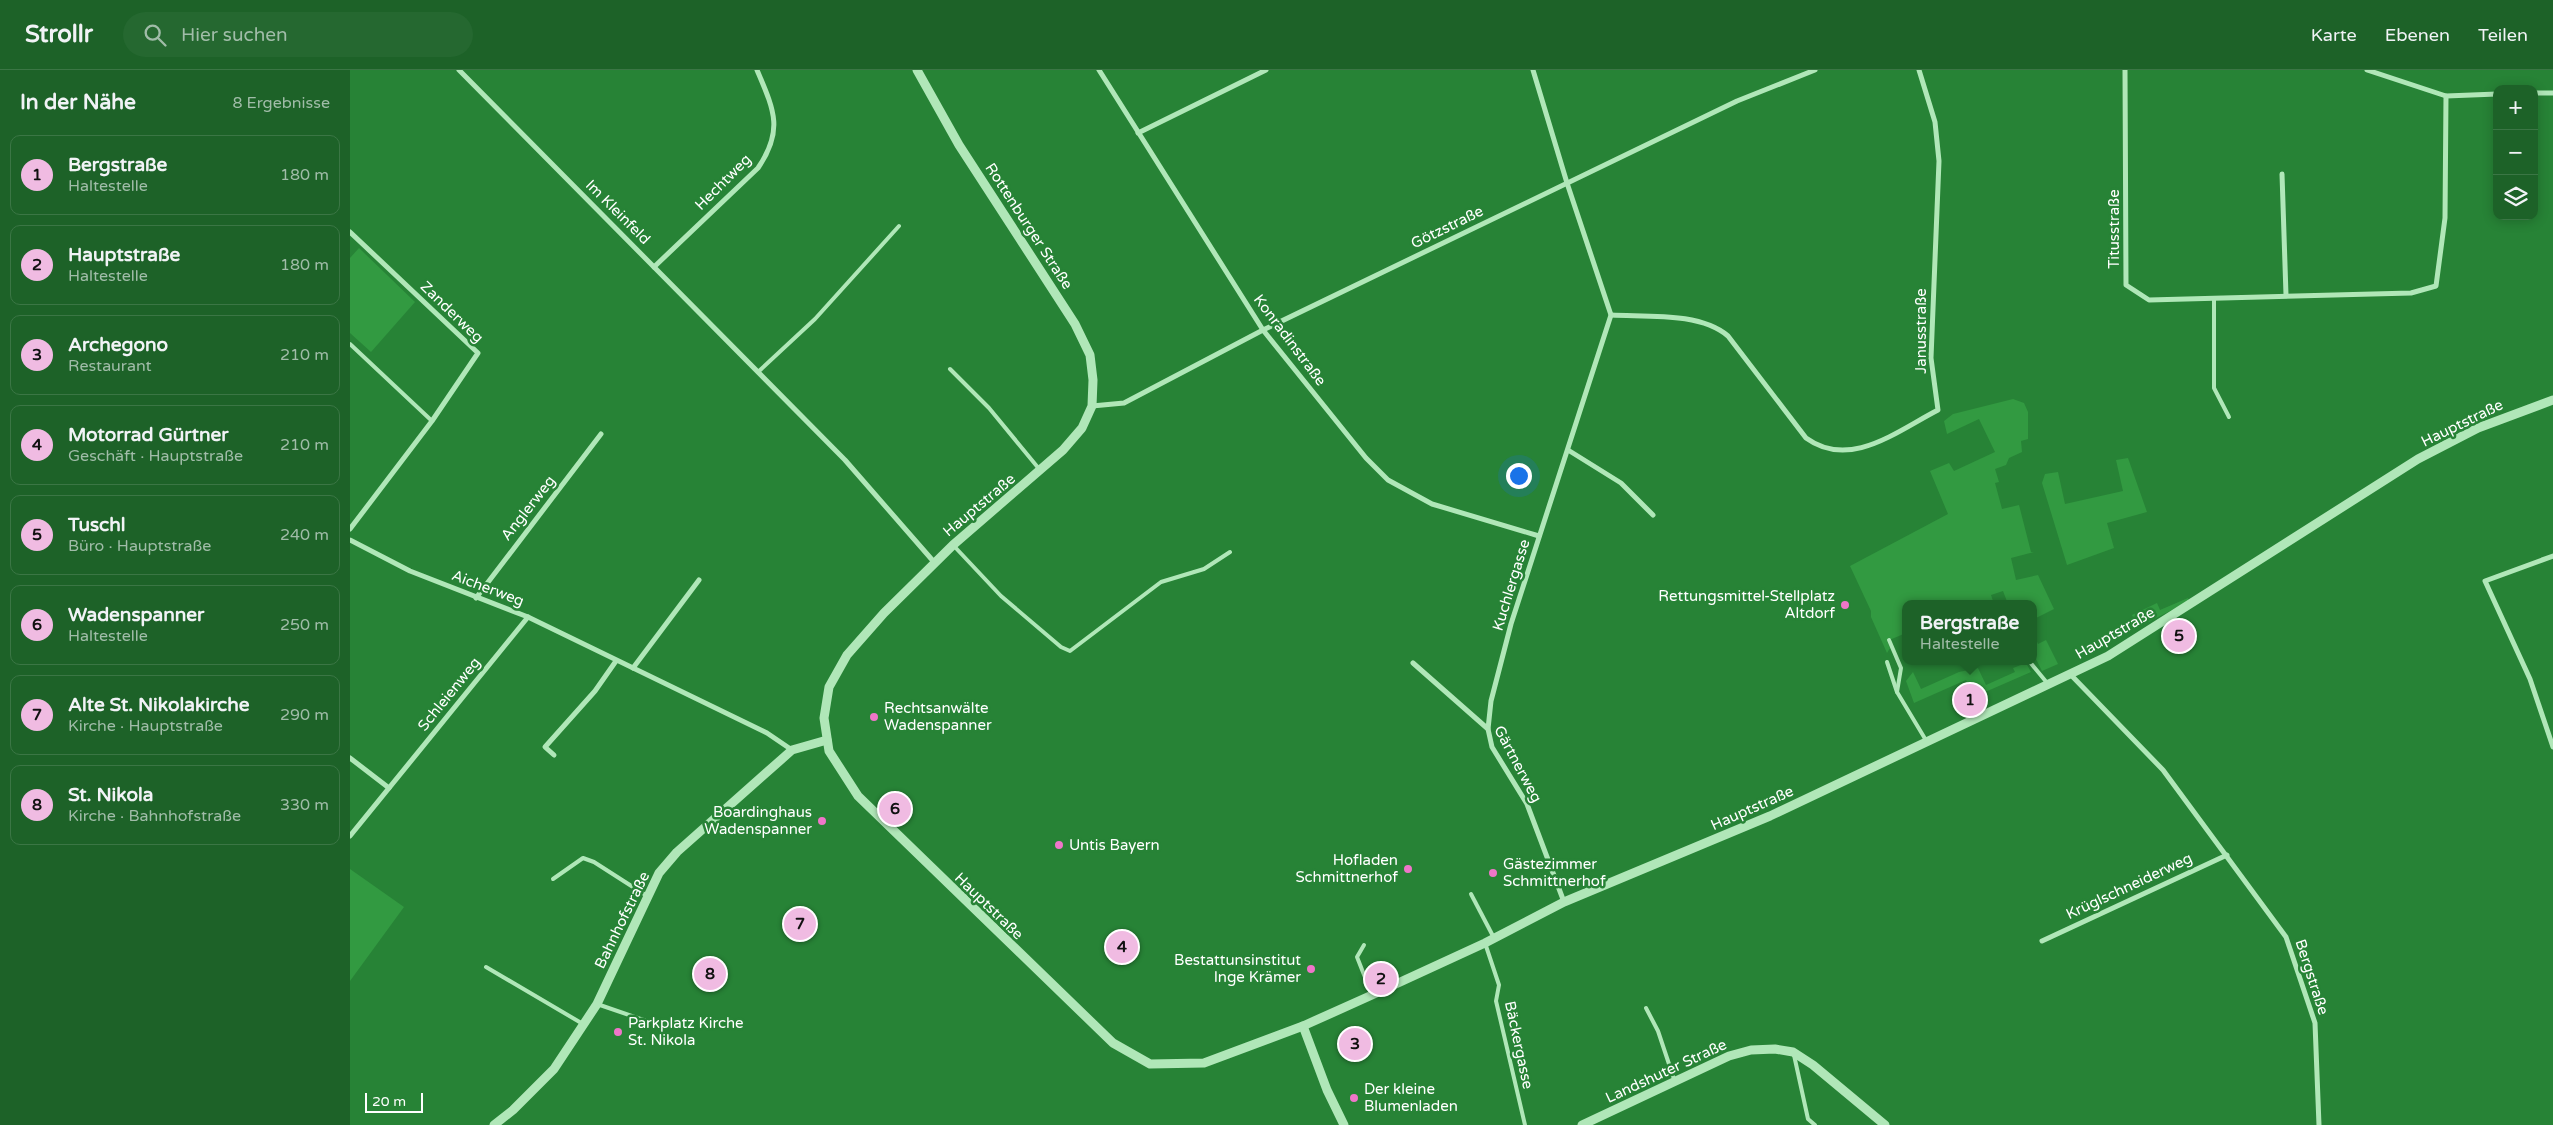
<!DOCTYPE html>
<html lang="de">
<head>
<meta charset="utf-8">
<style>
  :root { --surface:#1d6228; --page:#256830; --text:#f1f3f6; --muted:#a0bca8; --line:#3b7645; --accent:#f0bbe2 }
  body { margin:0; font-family:"Varela Round",sans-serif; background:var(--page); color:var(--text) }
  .controls { position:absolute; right:15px; top:15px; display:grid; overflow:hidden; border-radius:10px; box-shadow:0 2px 12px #0003 }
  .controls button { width:45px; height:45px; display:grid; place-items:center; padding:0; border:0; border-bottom:1px solid var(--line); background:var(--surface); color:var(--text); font:25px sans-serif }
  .scale { position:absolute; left:15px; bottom:12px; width:58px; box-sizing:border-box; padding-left:5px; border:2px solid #fff; border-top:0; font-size:14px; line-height:18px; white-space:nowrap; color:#fff; -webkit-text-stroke:4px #278336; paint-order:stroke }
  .you { position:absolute; left:1168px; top:405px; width:18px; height:18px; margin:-12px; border:4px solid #fff; border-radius:50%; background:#1a73e8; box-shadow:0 0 0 8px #1a73e833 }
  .badge { display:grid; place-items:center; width:32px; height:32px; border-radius:50%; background:var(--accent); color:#111; font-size:16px; font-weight:700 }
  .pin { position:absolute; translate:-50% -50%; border:2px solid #fff; box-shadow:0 1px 5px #0006 }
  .popup { position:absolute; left:1552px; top:530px; width:135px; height:65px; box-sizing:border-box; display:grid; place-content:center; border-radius:10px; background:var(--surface); filter:drop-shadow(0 1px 4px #0005); font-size:16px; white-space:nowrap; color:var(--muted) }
  .popup b { font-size:19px; color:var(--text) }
  .popup::after { content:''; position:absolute; left:50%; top:100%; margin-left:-10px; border:10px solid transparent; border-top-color:var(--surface) }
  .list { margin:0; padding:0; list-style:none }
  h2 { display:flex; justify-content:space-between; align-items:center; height:65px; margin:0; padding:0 20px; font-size:21px }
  h2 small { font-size:16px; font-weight:400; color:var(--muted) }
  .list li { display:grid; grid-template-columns:32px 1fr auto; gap:15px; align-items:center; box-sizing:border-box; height:80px; margin:0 10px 10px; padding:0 10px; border:1px solid var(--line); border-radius:10px }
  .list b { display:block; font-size:19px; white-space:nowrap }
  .list p { margin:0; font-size:16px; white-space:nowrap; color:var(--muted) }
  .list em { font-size:16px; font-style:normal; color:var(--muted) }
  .icon { flex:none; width:28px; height:28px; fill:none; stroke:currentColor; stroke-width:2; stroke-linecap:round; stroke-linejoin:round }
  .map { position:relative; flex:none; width:2203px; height:1055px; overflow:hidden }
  header { display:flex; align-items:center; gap:30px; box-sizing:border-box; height:70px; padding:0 25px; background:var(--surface); border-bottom:1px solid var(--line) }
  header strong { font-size:24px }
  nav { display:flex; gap:28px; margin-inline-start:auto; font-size:18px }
  .search { width:350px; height:45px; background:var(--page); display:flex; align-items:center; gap:12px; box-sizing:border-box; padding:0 18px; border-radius:28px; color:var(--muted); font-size:19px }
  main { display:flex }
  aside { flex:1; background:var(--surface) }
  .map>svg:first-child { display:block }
</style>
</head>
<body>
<header>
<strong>Strollr</strong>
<div class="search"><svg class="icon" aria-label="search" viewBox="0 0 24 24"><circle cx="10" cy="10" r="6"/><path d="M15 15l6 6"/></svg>Hier suchen</div>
<nav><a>Karte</a><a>Ebenen</a><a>Teilen</a></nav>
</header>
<main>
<aside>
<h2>In der Nähe<small>8 Ergebnisse</small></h2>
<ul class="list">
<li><span class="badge">1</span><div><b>Bergstraße</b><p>Haltestelle</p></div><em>180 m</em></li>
<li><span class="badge">2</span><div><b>Hauptstraße</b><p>Haltestelle</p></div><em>180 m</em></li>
<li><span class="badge">3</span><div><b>Archegono</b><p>Restaurant</p></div><em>210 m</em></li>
<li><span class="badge">4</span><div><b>Motorrad Gürtner</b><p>Geschäft · Hauptstraße</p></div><em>210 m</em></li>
<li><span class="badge">5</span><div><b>Tuschl</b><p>Büro · Hauptstraße</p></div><em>240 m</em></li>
<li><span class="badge">6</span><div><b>Wadenspanner</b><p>Haltestelle</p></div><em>250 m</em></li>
<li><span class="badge">7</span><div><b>Alte St. Nikolakirche</b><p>Kirche · Hauptstraße</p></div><em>290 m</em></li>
<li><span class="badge">8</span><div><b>St. Nikola</b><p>Kirche · Bahnhofstraße</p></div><em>330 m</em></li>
</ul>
</aside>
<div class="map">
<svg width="2203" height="1055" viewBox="0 0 2203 1055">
  <rect width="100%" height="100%" fill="#278336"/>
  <!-- green -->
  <g fill="#329a41">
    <polygon points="9,178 65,232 21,282 0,263 0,188"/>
    <polygon points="1663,329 1674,333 1678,342 1678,369 1671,371 1672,382 1659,388 1656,395 1645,399 1649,412 1645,413 1652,439 1669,435 1681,482 1684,482 1661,488 1666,510 1688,505 1704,539 1684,549 1684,534 1658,534 1653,521 1641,525 1644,534 1556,534 1556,563 1537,571 1540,578 1537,583 1521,547 1521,541 1500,496 1598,444 1580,401 1599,393 1604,401 1645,382 1629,349 1597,364 1594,351 1603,344"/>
    <polygon points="1778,388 1797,442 1757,453 1764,478 1717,495 1692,413 1695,404 1708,402 1715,434 1773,421 1766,390"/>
    <polygon points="1838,528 1839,531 1793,555 1788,557 1782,545 1807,533 1810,540"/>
    <polygon points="1684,564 1688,574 1696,570 1708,594 1692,601 1684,585"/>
    <polygon points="1676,593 1681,602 1626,626 1616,610 1564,633 1556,611 1563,602 1571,619 1609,602 1628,598 1636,615 1665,602 1663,598"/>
    <polygon points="0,799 54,837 0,911"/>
  </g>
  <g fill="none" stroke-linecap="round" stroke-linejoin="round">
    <!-- service -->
    <g stroke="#b0e7b8" stroke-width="4">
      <polyline points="1864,230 1864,318 1879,347"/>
      <polyline points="0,274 82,351"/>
      <polyline points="600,299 639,338 690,400"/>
      <polyline points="408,302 465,249 549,156"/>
      <polyline points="603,475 651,526 711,577 720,581 811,512 854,499 880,482"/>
      <polyline points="1539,570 1551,598 1547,622"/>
      <polyline points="1679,591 1698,614"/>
      <polyline points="1537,592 1547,622 1577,672"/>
      <polyline points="203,809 233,788 244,792 297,826"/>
      <polyline points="1121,824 1144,868"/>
      <polyline points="1135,873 1149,915 1146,931 1175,1055"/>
      <polyline points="1014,875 1007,887 1022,925"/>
      <polyline points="136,897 233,954"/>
      <polyline points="247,934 314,957"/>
      <polyline points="1296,938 1308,961 1325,1012"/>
      <polyline points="1444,985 1458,1049 1465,1055"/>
    </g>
    <!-- minor -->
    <g stroke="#b0e7b8" stroke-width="5">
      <polyline points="109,0 495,390 584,492"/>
      <polyline points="749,0 913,260 1016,388 1038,410 1082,434 1189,466"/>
      <polyline points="1775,0 1776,215 1799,230 2061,223 2086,216 2095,148 2096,26"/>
      <polyline points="2017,0 2096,26 2147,24"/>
      <polyline points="2184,23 2203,23"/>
      <polyline points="788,63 916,0"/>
      <polyline points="1932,104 1936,225"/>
      <polyline points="0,162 128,283 82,351 0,459"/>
      <path d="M 304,197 L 408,98 C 434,60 424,40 407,0"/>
      <path d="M 1261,245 C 1297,247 1350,242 1378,266 L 1456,368 C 1500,400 1547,361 1588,340 L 1581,288 L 1589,91 L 1585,52 L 1569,0"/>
      <polyline points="742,336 774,333 913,260 1387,31 1465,0"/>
      <polyline points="1218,380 1271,413 1303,445"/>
      <polyline points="0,470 60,501 178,547 417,663 442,680"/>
      <polyline points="2203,486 2135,511 2180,609 2203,677"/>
      <polyline points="126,528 251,364"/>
      <polyline points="1063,593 1138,659 1142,677 1177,734 1214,832"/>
      <polyline points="283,598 349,510"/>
      <polyline points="1720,604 1813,700 1936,867 1965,953 1969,1055"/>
      <polyline points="1138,659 1141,631 1161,554 1261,245 1217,113 1183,0"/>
      <polyline points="204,685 195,677 245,621 266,591"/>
      <polyline points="0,688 39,718"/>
      <polyline points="0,766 178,547"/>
      <polyline points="1692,871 1877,785"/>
    </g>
    <!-- tertiary -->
    <g stroke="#b0e7b8" stroke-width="9">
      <polyline points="567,0 609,75 725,254 740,285 743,310 742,336 732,358 713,380 603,475 534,543 497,585 479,617 474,648 479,681 508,726 763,973 800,994 854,993 953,956 1022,925 1135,873 1214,832 1420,746 1758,586 2068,389 2128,358 2203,330"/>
      <polyline points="953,956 977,1020 994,1055"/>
      <polyline points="144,1055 163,1040 204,999 247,934 309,803 327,782 442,680 477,670"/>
      <polyline points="1232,1055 1379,986 1401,980 1425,979 1443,982 1463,995 1535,1055"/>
    </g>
  </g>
  <!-- markers -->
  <g fill="#ef76c9" stroke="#278336" stroke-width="2">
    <circle cx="1495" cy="535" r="5"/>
    <circle cx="524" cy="647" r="5"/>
    <circle cx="472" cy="751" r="5"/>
    <circle cx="709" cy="775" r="5"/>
    <circle cx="1058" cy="799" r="5"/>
    <circle cx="1143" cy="803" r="5"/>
    <circle cx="961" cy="899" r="5"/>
    <circle cx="268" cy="962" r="5"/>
    <circle cx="1004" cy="1028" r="5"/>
  </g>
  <g text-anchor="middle" stroke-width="5" stroke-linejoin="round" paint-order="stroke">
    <!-- street labels -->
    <g font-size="15" fill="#fff" stroke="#278336">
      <text transform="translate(373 112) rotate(-45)" y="5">Hechtweg</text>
      <text transform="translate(268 142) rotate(45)" y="5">Im Kleinfeld</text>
      <text transform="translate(679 156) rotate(57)" y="5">Rottenburger Straße</text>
      <text transform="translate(1097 157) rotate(-26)" y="5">Götzstraße</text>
      <text transform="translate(1764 159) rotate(-90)" y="5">Titusstraße</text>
      <text transform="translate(102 242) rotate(44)" y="5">Zanderweg</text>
      <text transform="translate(1571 261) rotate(-90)" y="5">Janusstraße</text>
      <text transform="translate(940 270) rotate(53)" y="5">Konradinstraße</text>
      <text transform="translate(2112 353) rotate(-26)" y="5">Hauptstraße</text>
      <text transform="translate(629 435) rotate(-40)" y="5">Hauptstraße</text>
      <text transform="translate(178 438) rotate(-52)" y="5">Anglerweg</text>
      <text transform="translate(1161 515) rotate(-73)" y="5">Kuchlergasse</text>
      <text transform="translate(138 518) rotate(21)" y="5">Aicherweg</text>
      <text transform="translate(1765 563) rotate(-30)" y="5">Hauptstraße</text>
      <text transform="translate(99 624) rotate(-51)" y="5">Schleienweg</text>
      <text transform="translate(1168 694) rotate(62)" y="5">Gärtnerweg</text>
      <text transform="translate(1402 738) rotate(-24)" y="5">Hauptstraße</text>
      <text transform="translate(1779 816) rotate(-25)" y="5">Krüglschneiderweg</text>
      <text transform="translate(639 836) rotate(44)" y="5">Hauptstraße</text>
      <text transform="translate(272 850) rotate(-64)" y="5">Bahnhofstraße</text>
      <text transform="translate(1962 907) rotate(72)" y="5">Bergstraße</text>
      <text transform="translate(1169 975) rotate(78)" y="5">Bäckergasse</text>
      <text transform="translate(1316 1001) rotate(-25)" y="5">Landshuter Straße</text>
    </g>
    <!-- poi labels -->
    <g font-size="15" fill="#fff" stroke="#278336" text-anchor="start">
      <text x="1485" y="531" text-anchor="end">Rettungsmittel-Stellplatz<tspan x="1485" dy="17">Altdorf</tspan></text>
      <text x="534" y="643">Rechtsanwälte<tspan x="534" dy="17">Wadenspanner</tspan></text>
      <text x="462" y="747" text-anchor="end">Boardinghaus<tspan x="462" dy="17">Wadenspanner</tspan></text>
      <text x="719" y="780">Untis Bayern</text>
      <text x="1048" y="795" text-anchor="end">Hofladen<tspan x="1048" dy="17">Schmittnerhof</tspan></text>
      <text x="1153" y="799">Gästezimmer<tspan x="1153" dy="17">Schmittnerhof</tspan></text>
      <text x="951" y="895" text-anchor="end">Bestattunsinstitut<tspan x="951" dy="17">Inge Krämer</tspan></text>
      <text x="278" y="958">Parkplatz Kirche<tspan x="278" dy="17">St. Nikola</tspan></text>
      <text x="1014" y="1024">Der kleine<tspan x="1014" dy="17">Blumenladen</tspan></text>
    </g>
  </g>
</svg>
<div class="controls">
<button>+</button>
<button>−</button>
<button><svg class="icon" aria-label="layers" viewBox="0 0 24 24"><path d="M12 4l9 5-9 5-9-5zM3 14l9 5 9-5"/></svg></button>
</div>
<div class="scale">20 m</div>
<div class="you"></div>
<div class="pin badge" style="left:1620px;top:630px">1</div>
<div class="popup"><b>Bergstraße</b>Haltestelle</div>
<div class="pin badge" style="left:1031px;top:909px">2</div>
<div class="pin badge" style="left:1005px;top:974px">3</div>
<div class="pin badge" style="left:772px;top:877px">4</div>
<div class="pin badge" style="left:1829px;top:566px">5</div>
<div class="pin badge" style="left:545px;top:739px">6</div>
<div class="pin badge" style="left:450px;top:854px">7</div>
<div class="pin badge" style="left:360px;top:904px">8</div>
</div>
</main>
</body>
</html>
